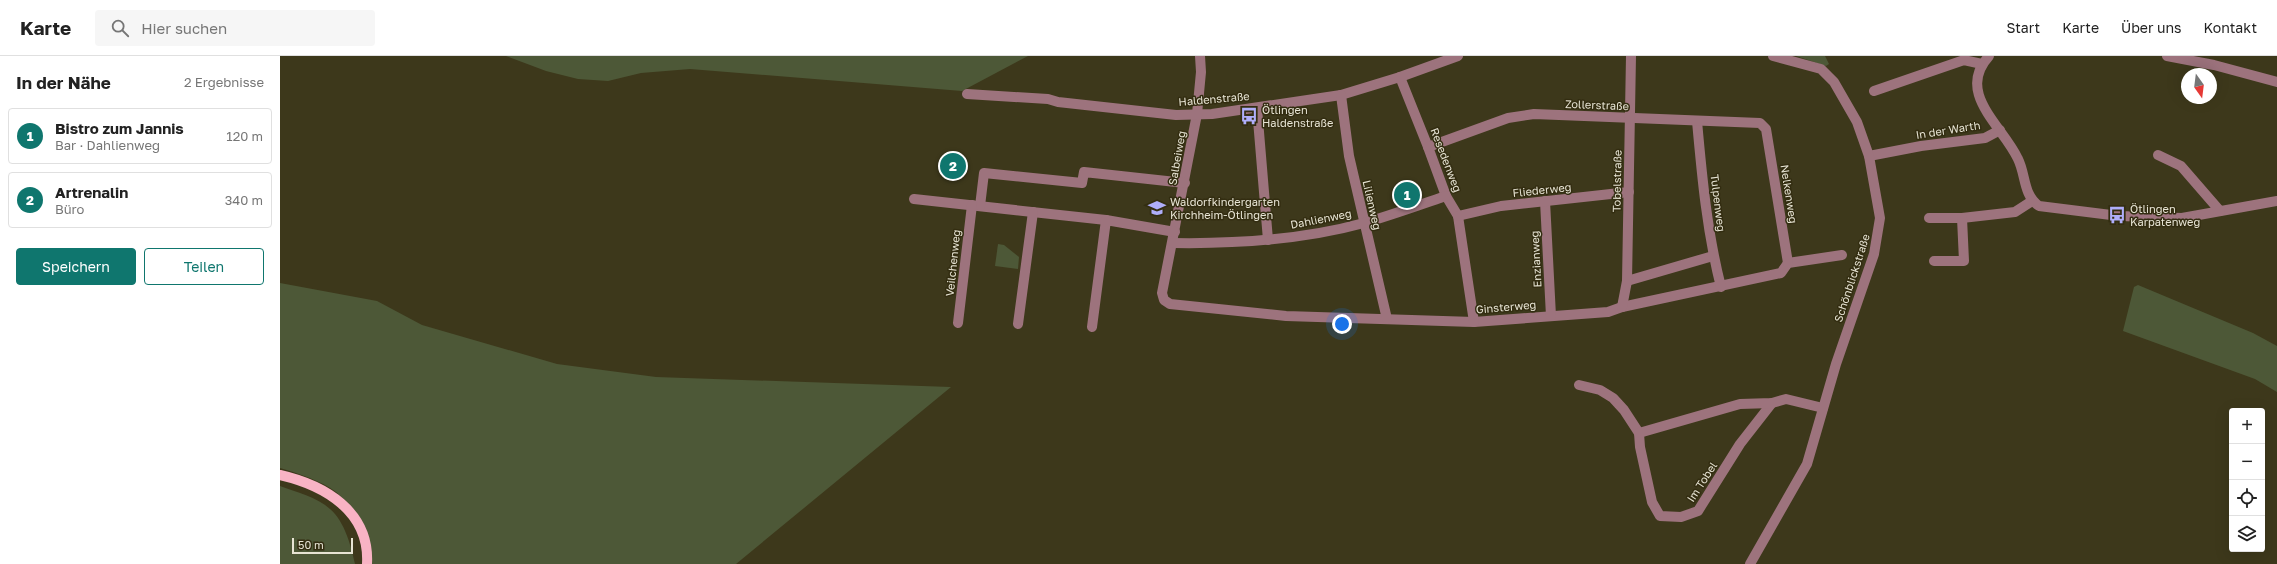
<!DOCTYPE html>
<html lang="de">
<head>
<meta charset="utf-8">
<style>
  :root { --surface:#fff; --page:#f6f6f6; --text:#222; --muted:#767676; --line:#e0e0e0; --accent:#0f766e }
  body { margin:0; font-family:"Golos Text",sans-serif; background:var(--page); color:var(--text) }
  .controls { position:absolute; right:12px; bottom:12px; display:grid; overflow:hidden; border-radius:4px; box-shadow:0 4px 16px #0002 }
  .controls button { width:36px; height:36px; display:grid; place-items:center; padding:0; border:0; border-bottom:1px solid var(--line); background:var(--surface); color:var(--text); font:20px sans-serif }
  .compass { position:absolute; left:1901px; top:12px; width:36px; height:36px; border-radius:50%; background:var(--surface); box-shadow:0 4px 16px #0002; rotate:166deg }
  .scale { position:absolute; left:12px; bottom:10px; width:61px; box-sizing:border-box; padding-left:4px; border:2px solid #e7e4d4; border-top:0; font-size:11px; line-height:14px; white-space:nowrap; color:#e7e4d4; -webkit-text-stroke:3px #332d11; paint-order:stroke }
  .you { position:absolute; left:1062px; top:268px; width:14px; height:14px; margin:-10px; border:3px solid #fff; border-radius:50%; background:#1a73e8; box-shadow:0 0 0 6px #1a73e833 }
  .badge { display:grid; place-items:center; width:26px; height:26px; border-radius:50%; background:var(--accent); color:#fff; font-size:13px; font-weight:700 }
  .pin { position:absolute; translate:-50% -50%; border:2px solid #fff; box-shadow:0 1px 4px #0006 }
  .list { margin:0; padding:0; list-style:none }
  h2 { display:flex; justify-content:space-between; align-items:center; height:52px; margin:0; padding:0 16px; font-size:17px }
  h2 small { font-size:13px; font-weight:400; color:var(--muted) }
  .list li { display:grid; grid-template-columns:26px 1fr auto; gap:12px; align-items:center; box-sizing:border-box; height:56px; margin:0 8px 8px; padding:0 8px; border:1px solid var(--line); border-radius:4px }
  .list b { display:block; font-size:15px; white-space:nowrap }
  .list p { margin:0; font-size:13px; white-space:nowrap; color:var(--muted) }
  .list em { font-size:13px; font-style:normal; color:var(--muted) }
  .actions { display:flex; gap:8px; padding:12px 16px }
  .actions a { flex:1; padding:9px 0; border:1px solid var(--accent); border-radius:4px; text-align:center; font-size:14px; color:var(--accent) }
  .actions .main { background:var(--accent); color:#fff }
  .icon { flex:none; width:22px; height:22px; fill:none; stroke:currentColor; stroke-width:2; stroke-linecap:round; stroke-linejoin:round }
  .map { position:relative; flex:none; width:1997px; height:508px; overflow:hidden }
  header { display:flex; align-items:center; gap:24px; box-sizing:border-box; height:56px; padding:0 20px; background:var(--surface); border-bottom:1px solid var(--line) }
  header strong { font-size:19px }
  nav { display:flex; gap:22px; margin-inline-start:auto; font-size:14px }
  .search { width:280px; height:36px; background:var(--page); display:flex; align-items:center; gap:10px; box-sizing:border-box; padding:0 14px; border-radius:4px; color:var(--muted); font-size:15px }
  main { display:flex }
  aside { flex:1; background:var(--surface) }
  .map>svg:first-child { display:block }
</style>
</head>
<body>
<header>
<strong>Karte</strong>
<div class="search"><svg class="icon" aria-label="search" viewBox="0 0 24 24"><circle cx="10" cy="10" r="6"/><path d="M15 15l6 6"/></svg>Hier suchen</div>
<nav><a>Start</a><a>Karte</a><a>Über uns</a><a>Kontakt</a></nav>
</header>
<main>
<aside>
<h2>In der Nähe<small>2 Ergebnisse</small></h2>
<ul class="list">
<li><span class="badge">1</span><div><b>Bistro zum Jannis</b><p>Bar · Dahlienweg</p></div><em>120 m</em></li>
<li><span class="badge">2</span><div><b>Artrenalin</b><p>Büro</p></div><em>340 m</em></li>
</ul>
<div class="actions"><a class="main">Speichern</a><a>Teilen</a></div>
</aside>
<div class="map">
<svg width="1997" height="508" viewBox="0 0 1997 508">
  <rect width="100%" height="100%" fill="#3d381b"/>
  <!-- green -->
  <g fill="#4d5837">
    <polygon points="226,0 748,0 682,35 410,13 361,17 328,25 298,23 266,15"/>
    <polygon points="1516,0 1545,0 1549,8 1546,10"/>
    <polygon points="718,188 724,189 739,201 738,213 715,210"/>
    <path d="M 0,227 L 97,245 L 142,269 L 277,308 L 376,321 L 671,331 L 456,508 L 91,508 C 95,481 76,453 56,436 C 42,425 17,417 0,412 Z"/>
    <polygon points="1858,229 1973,277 1997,290 1997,336 1975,323 1843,275 1854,231"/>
    <path d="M 0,430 C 16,436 37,441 50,453 C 65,466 71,490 75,508 L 0,508 Z"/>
  </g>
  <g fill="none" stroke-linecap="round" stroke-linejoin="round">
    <!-- minor -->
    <g stroke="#9d737d" stroke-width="10">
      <polyline points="920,0 921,16 917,58 882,237 884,244 890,248 1006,260 1194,266 1328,256 1342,251 1501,217 1508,207 1562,199"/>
      <path d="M 1709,0 C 1675,37 1723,70 1738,103 C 1746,119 1743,139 1759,150 L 1839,160 L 1902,162 L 1997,145"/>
      <polyline points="1887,0 1934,9 1997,26"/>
      <polyline points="1120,21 1148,91 1166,140 1178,160 1194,266"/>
      <polyline points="1594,35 1684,4 1702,8"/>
      <polyline points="687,38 768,43 778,46 896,59 932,58 1061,39 1120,21 1178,0"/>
      <polyline points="1061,39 1069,100 1107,263"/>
      <polyline points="977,52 988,184"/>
      <path d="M 1417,65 C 1422,121 1427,176 1441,231"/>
      <polyline points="1148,91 1228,62 1254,58 1480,67 1486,73 1508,207"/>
      <polyline points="1878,99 1901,110 1940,155"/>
      <polyline points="1589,100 1641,90 1705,82 1720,74"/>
      <polyline points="634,143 826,164"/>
      <polyline points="1265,145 1271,260"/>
      <polyline points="700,150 704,117 802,127 804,116 905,127"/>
      <polyline points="1178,160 1221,150 1349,136"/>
      <polyline points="1649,162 1682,162 1735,156 1752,145"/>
      <path d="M 893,187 C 958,188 1022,184 1084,167 C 1112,159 1139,149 1166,140"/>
      <polyline points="1654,205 1684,205 1682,162"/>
      <polyline points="1347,225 1433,200"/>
      <polyline points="1342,251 1347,225 1351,0"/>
      <polyline points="678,267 692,149"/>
      <polyline points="738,268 753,156"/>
      <polyline points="812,271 826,164 895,176"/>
      <polyline points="1299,329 1320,334 1333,342 1344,354 1359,377 1360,391 1372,446 1380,460 1401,461 1418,455 1460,388 1492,347"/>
      <polyline points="1359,377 1460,348 1492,347 1506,343 1543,352"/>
      <polyline points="1470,508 1527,408 1556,308 1594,198 1600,162 1589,100 1577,66 1554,26 1541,13 1493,0"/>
    </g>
    <!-- major -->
    <path stroke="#f8b3c4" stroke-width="10" d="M 0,419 C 44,429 90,455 87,508"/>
  </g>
  <!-- icons -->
  <defs>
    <g id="bus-bare" transform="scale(1.38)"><path d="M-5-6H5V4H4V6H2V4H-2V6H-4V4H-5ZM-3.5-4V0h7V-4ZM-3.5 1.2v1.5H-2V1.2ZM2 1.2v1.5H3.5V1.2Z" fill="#afaefa" stroke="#332d11" stroke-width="2.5" paint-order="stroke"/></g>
    <g id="school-bare" transform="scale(1.38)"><path d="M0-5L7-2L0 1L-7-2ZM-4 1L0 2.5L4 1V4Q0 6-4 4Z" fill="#afaefa" stroke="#332d11" stroke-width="2.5" paint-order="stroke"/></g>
  </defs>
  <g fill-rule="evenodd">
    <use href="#bus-bare" x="969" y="60"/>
    <use href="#school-bare" x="877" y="152"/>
    <use href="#bus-bare" x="1837" y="159"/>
  </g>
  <g text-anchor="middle" stroke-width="3" stroke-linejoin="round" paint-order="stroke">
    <!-- street labels -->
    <g font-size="11" fill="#e7e4d4" stroke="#332d11">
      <text transform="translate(934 43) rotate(-5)" y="4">Haldenstraße</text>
      <text transform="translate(1317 49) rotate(2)" y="4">Zollerstraße</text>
      <text transform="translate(1668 74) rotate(-9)" y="4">In der Warth</text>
      <text transform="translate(897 102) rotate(-80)" y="4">Salbeiweg</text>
      <text transform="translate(1166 104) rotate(69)" y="4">Resedenweg</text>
      <text transform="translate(1337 125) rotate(-89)" y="4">Tobelstraße</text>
      <text transform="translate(1262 134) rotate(-6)" y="4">Fliederweg</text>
      <text transform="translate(1509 138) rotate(81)" y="4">Nelkenweg</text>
      <text transform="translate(1438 147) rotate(83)" y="4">Tulpenweg</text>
      <text transform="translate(1092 149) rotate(77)" y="4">Lilienweg</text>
      <text transform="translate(1041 163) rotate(-11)" y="4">Dahlienweg</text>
      <text transform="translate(1256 203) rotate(-93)" y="4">Enzianweg</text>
      <text transform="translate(673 207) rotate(-84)" y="4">Veilchenweg</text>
      <text transform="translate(1572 222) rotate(-72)" y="4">Schönblickstraße</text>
      <text transform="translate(1226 251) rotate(-5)" y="4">Ginsterweg</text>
      <text transform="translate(1422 426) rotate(-57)" y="4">Im Tobel</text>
    </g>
    <!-- poi labels -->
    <g font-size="11" fill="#e7e4d4" stroke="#332d11" text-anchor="start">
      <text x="982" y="58">Ötlingen<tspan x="982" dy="13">Haldenstraße</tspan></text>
      <text x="890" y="150">Waldorfkindergarten<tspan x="890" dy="13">Kirchheim-Ötlingen</tspan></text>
      <text x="1850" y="157">Ötlingen<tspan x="1850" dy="13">Karpatenweg</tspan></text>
    </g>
  </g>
</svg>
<div class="controls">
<button>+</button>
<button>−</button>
<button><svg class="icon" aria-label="locate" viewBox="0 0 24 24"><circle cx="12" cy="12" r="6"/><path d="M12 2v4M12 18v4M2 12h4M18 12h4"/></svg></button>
<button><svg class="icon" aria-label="layers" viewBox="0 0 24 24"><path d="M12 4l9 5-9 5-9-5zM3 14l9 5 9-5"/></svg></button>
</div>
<svg class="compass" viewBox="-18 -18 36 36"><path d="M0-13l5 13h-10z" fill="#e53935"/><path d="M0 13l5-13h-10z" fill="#767676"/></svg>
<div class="scale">50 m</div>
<div class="you"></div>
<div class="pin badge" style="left:1127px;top:139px">1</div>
<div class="pin badge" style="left:673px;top:110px">2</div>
</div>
</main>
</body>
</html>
